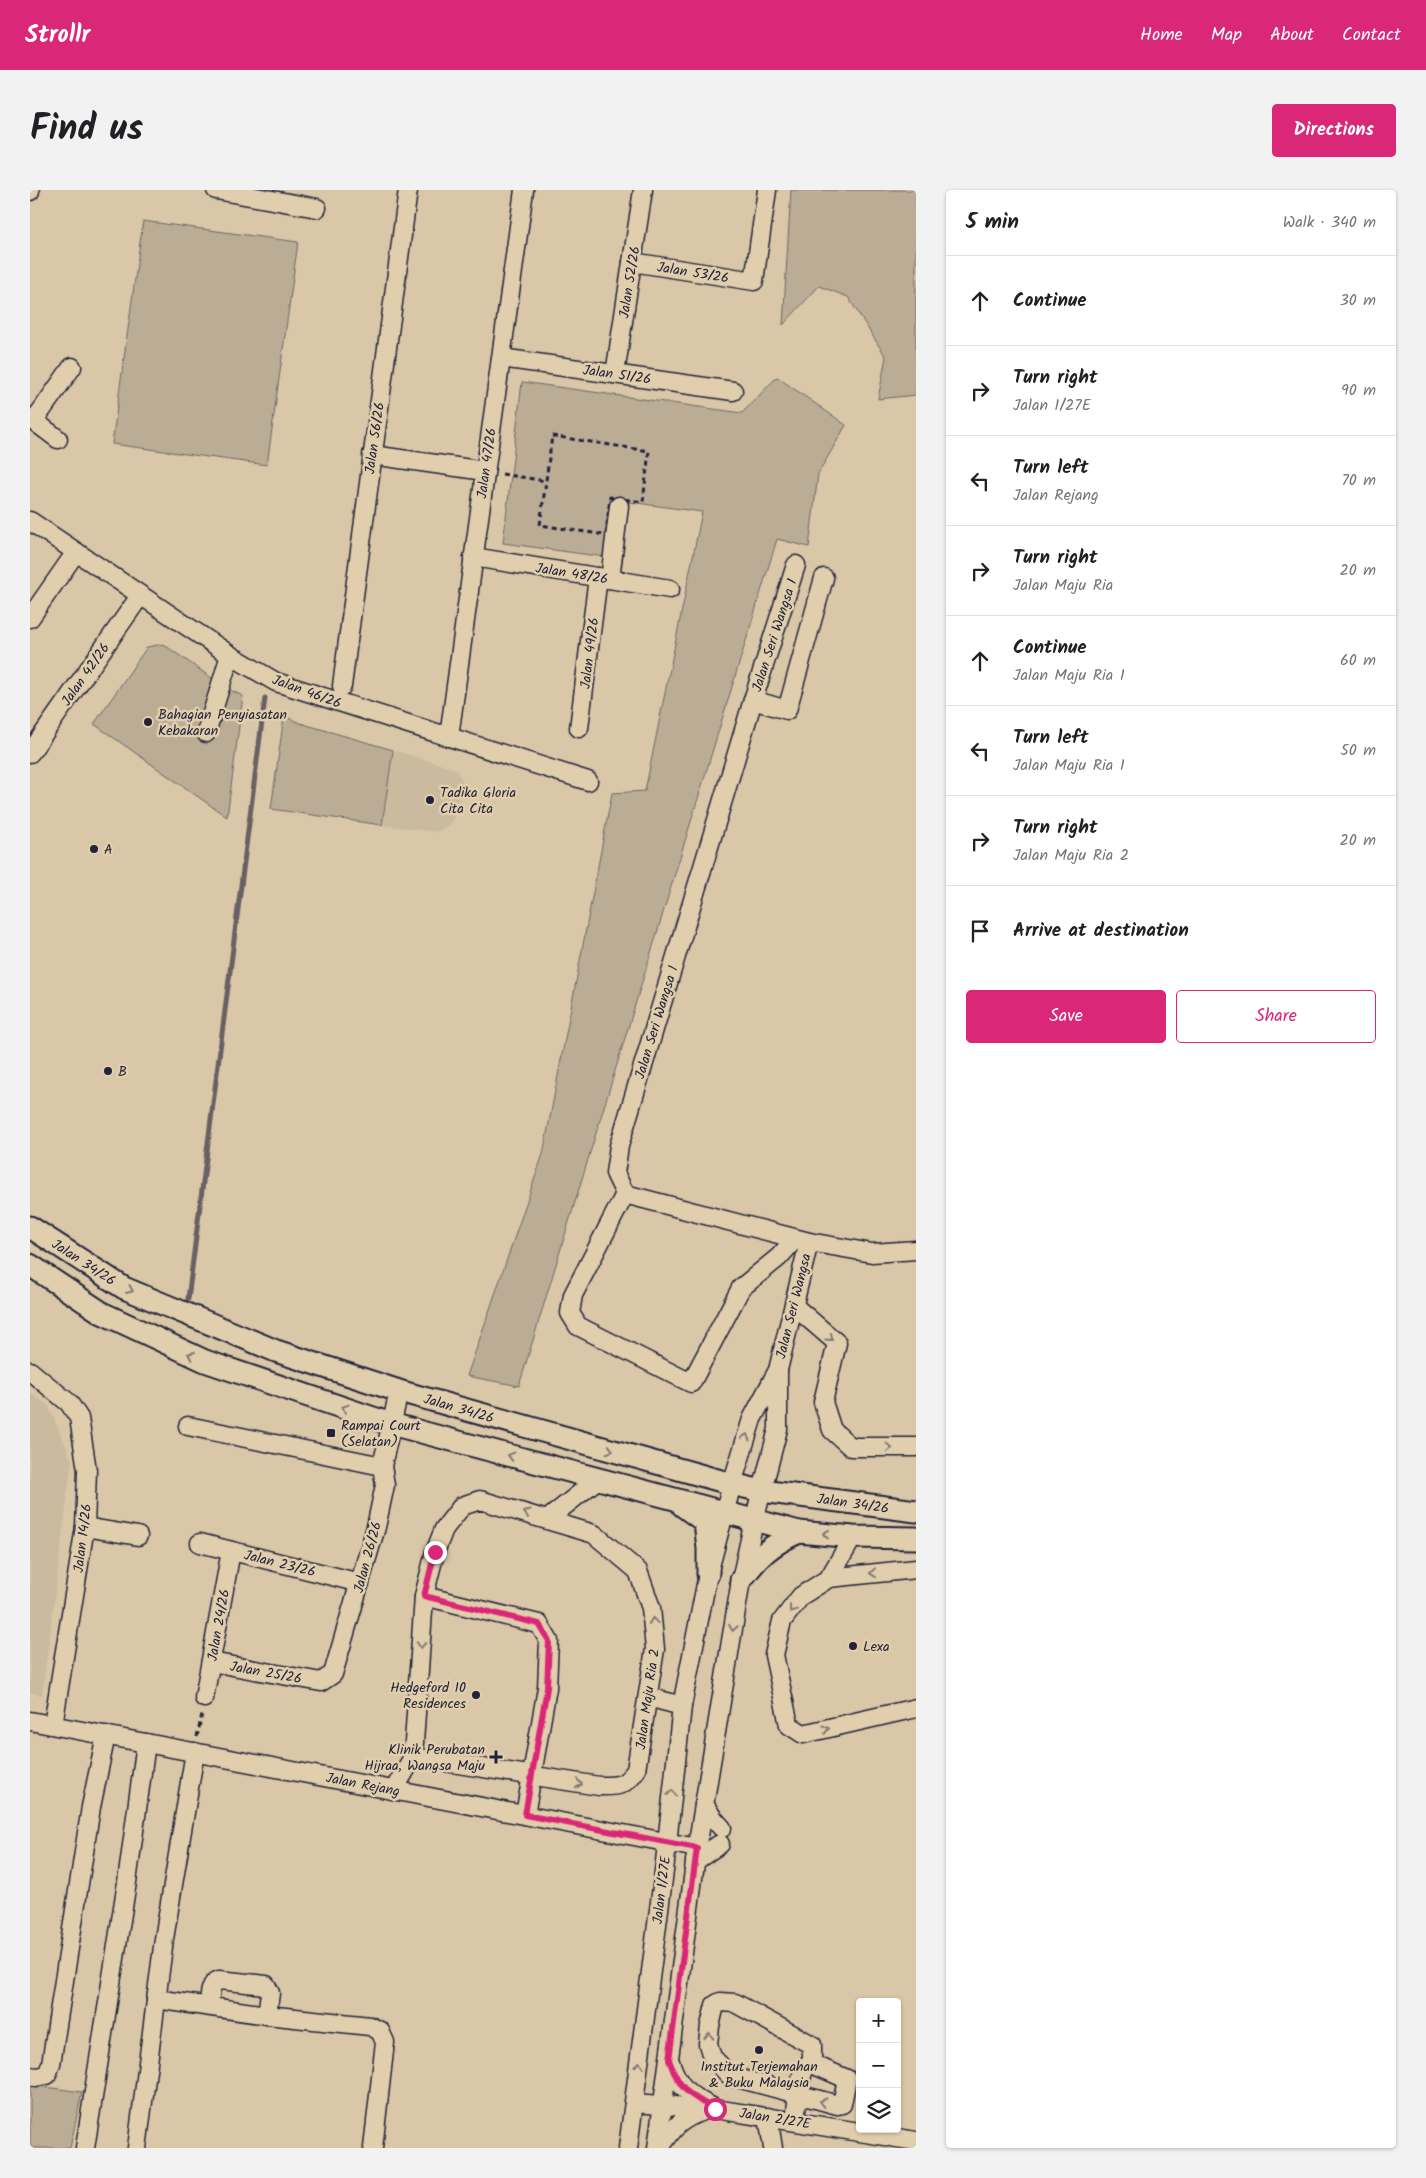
<!DOCTYPE html>
<html lang="en">
<head>
<meta charset="utf-8">
<style>
  :root { --surface:#fff; --page:#f2f2f2; --text:#202124; --muted:#757577; --line:#e0e0e0; --accent:#db2777 }
  body { margin:0; font-family:Kalam,sans-serif; background:var(--page); color:var(--text) }
  .controls { position:absolute; right:15px; bottom:15px; display:grid; overflow:hidden; border-radius:5px; box-shadow:0 1px 4px #0004 }
  .controls button { width:45px; height:45px; display:grid; place-items:center; padding:0; border:0; border-bottom:1px solid var(--line); background:var(--surface); color:var(--text); font:25px sans-serif }
  .stop { position:absolute; width:15px; height:15px; margin:-11px; border:4px solid #db2777; border-radius:50%; background:#fff }
  .stop.end { background:#db2777; border-color:#fff; box-shadow:0 1px 5px #0008 }
  .list { margin:0; padding:0; list-style:none }
  h2 { display:flex; justify-content:space-between; align-items:center; height:65px; margin:0; padding:0 20px; font-size:21px }
  h2 small { font-size:16px; font-weight:400; color:var(--muted) }
  .list li { display:grid; grid-template-columns:32px 1fr auto; gap:15px; align-items:center; box-sizing:border-box; height:90px; padding:0 20px; border-top:1px solid var(--line) }
  .list b { display:block; font-size:19px; white-space:nowrap }
  .list p { margin:0; font-size:16px; white-space:nowrap; color:var(--muted) }
  .list em { font-size:16px; font-style:normal; color:var(--muted) }
  .actions { display:flex; gap:10px; padding:15px 20px }
  .actions a { flex:1; padding:11px 0; border:1px solid var(--accent); border-radius:5px; text-align:center; font-size:18px; color:var(--accent) }
  .actions .main { background:var(--accent); color:#fff }
  .icon { flex:none; width:28px; height:28px; fill:none; stroke:currentColor; stroke-width:2; stroke-linecap:round; stroke-linejoin:round }
  .map { position:relative; flex:none; width:886px; height:1958px; overflow:hidden; border-radius:5px }
  header { display:flex; align-items:center; gap:30px; box-sizing:border-box; height:70px; padding:0 25px; background:var(--accent); color:#fff }
  header strong { font-size:24px }
  nav { display:flex; gap:28px; margin-inline-start:auto; font-size:18px }
  .intro { display:flex; align-items:center; justify-content:space-between; box-sizing:border-box; height:120px; padding:0 30px }
  h1 { margin:0; font-size:35px }
  .button { padding:12px 22px; border-radius:5px; background:var(--accent); color:#fff; font-size:18px; font-weight:700 }
  main { display:flex; gap:30px; padding:0 30px }
  aside { flex:1; background:var(--surface); border-radius:5px; box-shadow:0 1px 4px #0004 }
  .map>svg:first-child { display:block }
</style>
</head>
<body>
<header>
<strong>Strollr</strong>
<nav><a>Home</a><a>Map</a><a>About</a><a>Contact</a></nav>
</header>
<div class="intro"><h1>Find us</h1><a class="button">Directions</a></div>
<main>
<div class="map">
<svg width="886" height="1958" viewBox="0 0 886 1958">
  <rect width="100%" height="100%" fill="#d9c7a7"/>
  <filter id="ink" filterUnits="userSpaceOnUse"><feTurbulence type="fractalNoise" baseFrequency=".02" numOctaves="2"/><feDisplacementMap in="SourceGraphic" scale="10" xChannelSelector="R" yChannelSelector="G"/><feConvolveMatrix kernelMatrix="1 2 1 2 8 2 1 2 1" color-interpolation-filters="sRGB"/></filter>
  <g filter="url(#ink)">
    <!-- built -->
    <g fill="#caba9e">
      <polygon points="363,560 426,579 433,592 422,633 407,642 352,635"/>
      <polygon points="0,1203 18,1215 42,1270 12,1505 0,1503"/>
    </g>
    <!-- green -->
    <g fill="#bbac96" stroke="#6e6768">
      <polygon points="761,0 886,0 886,205 848,209 856,167 818,107 789,96 753,135"/>
      <polygon points="113,31 268,52 237,275 82,254"/>
      <polygon points="747,187 816,235 788,284 779,357 747,349 489,1196 437,1186 513,964 582,603 615,601 672,322 585,310 575,367 473,353 492,192 712,223"/>
      <polygon points="133,454 196,498 213,506 197,627 64,534 117,457"/>
      <polygon points="254,526 270,533 363,560 352,635 241,619"/>
      <polygon points="0,1895 52,1902 40,1958 0,1958"/>
    </g>
    <g fill="none" stroke-linecap="round" stroke-linejoin="round">
      <!-- stream -->
      <polyline stroke="#686064" stroke-width="5" points="158,1109 235,508"/>
      <!-- minor casing -->
      <g stroke="#22223b" stroke-width="21">
        <g id="minor">
          <polyline points="186,0 287,18"/>
          <polyline points="0,1 0,0"/>
          <polyline points="602,72 724,91 737,0"/>
          <polyline points="471,168 703,201"/>
          <polyline points="585,184 613,0"/>
          <polyline points="0,228 28,249"/>
          <polyline points="4,231 42,177"/>
          <polyline points="342,265 455,281"/>
          <polyline points="0,331 200,465 246,492 558,591"/>
          <polyline points="443,367 640,399"/>
          <polyline points="766,375 723,510 589,956 585,983 595,1004 779,1052 842,1063 886,1060"/>
          <polyline points="580,389 589,316"/>
          <polyline points="0,428 46,362"/>
          <polyline points="312,496 378,0"/>
          <polyline points="723,510 757,520 794,388"/>
          <polyline points="549,538 568,387"/>
          <polyline points="176,543 200,465"/>
          <polyline points="419,547 494,0"/>
          <polyline points="0,563 110,406"/>
          <polyline points="595,1004 543,1105 540,1123 548,1136 661,1193 711,1098 749,1067 765,1049"/>
          <polyline points="764,1116 807,1153 793,1212 802,1240 821,1257 886,1257"/>
          <polyline points="0,1181 39,1213 49,1228 57,1280 55,1337 23,1535"/>
          <polyline points="158,1236 352,1276"/>
          <polyline points="518,1329 568,1289"/>
          <polyline points="55,1337 108,1346"/>
          <polyline points="170,1353 330,1393"/>
          <polyline points="886,1379 799,1388 771,1406 752,1431 744,1465 759,1535 773,1544 886,1518"/>
          <polyline points="799,1388 823,1347"/>
          <polyline points="394,1406 509,1434 519,1451 517,1498 495,1625"/>
          <polyline points="181,1472 291,1492 303,1484 346,1337 355,1295 352,1276 369,1201"/>
          <polyline points="618,1507 652,1516"/>
          <polyline points="174,1508 201,1361"/>
          <polyline points="0,1531 667,1658"/>
          <path d="M 364,1600 L 383,1567 L 394,1406 L 405,1362 L 414,1339 L 432,1316 L 450,1310 L 564,1344 L 608,1381 L 621,1418 L 625,1459 L 606,1580 C 594,1597 588,1596 569,1596 L 383,1567"/>
          <polyline points="674,1614 683,1628 692,1638"/>
          <polyline points="665,1671 690,1654"/>
          <polyline points="126,1809 237,1825 340,1836 350,1841 355,1852 343,1958"/>
          <path d="M 179,1816 C 180,1807 179,1793 189,1790 L 236,1795 L 240,1803 L 237,1825"/>
          <path d="M 640,1872 C 649,1898 658,1905 682,1917"/>
          <polyline points="0,1886 6,1887 17,1885 21,1874 61,1617 76,1545"/>
          <polyline points="604,1913 685,1919 886,1951"/>
          <polyline points="738,1927 743,1958"/>
          <path d="M 765,1931 C 767,1916 768,1886 777,1875 L 782,1874 L 817,1889 L 812,1914 L 808,1915 L 700,1886 L 682,1867 L 678,1854 L 680,1836 L 685,1815 L 690,1812 L 705,1813 L 782,1855 L 782,1874"/>
          <polyline points="55,1958 97,1692 116,1553"/>
          <polyline points="107,1958 134,1749 165,1562"/>
          <polyline points="598,1958 634,1681 652,1516 678,1384 702,1294 722,1229 748,1180 779,1052"/>
          <polyline points="627,1958 667,1658 711,1390 724,1331 748,1239 748,1182"/>
          <path d="M 630,1958 C 644,1936 651,1929 675,1920"/>
        </g>
      </g>
      <!-- major casing -->
      <g stroke="#22223b" stroke-width="25">
        <g id="major">
          <polyline points="0,1037 94,1098 246,1161 369,1201 702,1294 732,1301 886,1321"/>
          <polyline points="0,1075 72,1123 175,1171 361,1234 769,1342 823,1347 886,1348"/>
          <polyline points="653,1316 675,1332 678,1358 678,1384"/>
          <path d="M 711,1390 C 729,1365 742,1354 769,1342"/>
        </g>
      </g>
      <!-- path -->
      <g stroke="#22223b" stroke-width="3" stroke-dasharray="5 4" stroke-linecap="butt">
        <polygon points="522,246 619,261 613,312 580,307 576,345 510,335"/>
        <polyline points="472,284 516,291"/>
        <polyline points="167,1547 172,1524"/>
      </g>
      <!-- minor -->
      <use href="#minor" stroke="#e1ceac" stroke-width="18"/>
      <!-- major -->
      <use href="#major" stroke="#e1ceac" stroke-width="21"/>
    </g>
    <!-- one-way arrows -->
    <defs><path id="oneway-chevron" d="M-2-3.5L2.5 0L-2 3.5" fill="none" stroke-width="1.6" stroke-linecap="round" stroke-linejoin="round" transform="scale(1.25)"/></defs>
    <g stroke="#827874">
      <use href="#oneway-chevron" transform="translate(100 1100) rotate(24)"/>
      <use href="#oneway-chevron" transform="translate(800 1148) rotate(42)"/>
      <use href="#oneway-chevron" transform="translate(161 1165) rotate(-155)"/>
      <use href="#oneway-chevron" transform="translate(315 1218) rotate(-161)"/>
      <use href="#oneway-chevron" transform="translate(716 1247) rotate(-73)"/>
      <use href="#oneway-chevron" transform="translate(859 1258) rotate(1)"/>
      <use href="#oneway-chevron" transform="translate(580 1260) rotate(16)"/>
      <use href="#oneway-chevron" transform="translate(481 1266) rotate(-165)"/>
      <use href="#oneway-chevron" transform="translate(497 1323) rotate(-164)"/>
      <use href="#oneway-chevron" transform="translate(796 1344) rotate(-174)"/>
      <use href="#oneway-chevron" transform="translate(843 1383) rotate(174)"/>
      <use href="#oneway-chevron" transform="translate(762 1419) rotate(127)"/>
      <use href="#oneway-chevron" transform="translate(623 1431) rotate(-95)"/>
      <use href="#oneway-chevron" transform="translate(703 1438) rotate(99)"/>
      <use href="#oneway-chevron" transform="translate(391 1455) rotate(94)"/>
      <use href="#oneway-chevron" transform="translate(796 1539) rotate(-13)"/>
      <use href="#oneway-chevron" transform="translate(549 1594) rotate(8)"/>
      <use href="#oneway-chevron" transform="translate(642 1603) rotate(-84)"/>
      <use href="#oneway-chevron" transform="translate(679 1846) rotate(-86)"/>
      <use href="#oneway-chevron" transform="translate(609 1875) rotate(-83)"/>
      <use href="#oneway-chevron" transform="translate(793 1912) rotate(-166)"/>
    </g>
  </g>
  <g fill="none" stroke-linecap="round" stroke-linejoin="round" filter="url(#ink)">
    <!-- route -->
    <path stroke="#db2777" stroke-width="6" d="M 405,1362 L 394,1406 L 509,1434 L 519,1451 L 517,1498 L 495,1625 L 667,1658 L 639,1870 C 650,1900 657,1904 685,1919"/>
  </g>
  <!-- markers -->
  <g fill="#22223b" stroke="#e1ceac" stroke-width="2">
    <circle cx="118" cy="532" r="5"/>
    <circle cx="400" cy="610" r="5"/>
    <circle cx="64" cy="659" r="5"/>
    <circle cx="78" cy="881" r="5"/>
    <rect x="296" y="1238" width="10" height="10" rx="2.5"/>
    <circle cx="823" cy="1456" r="5"/>
    <circle cx="446" cy="1505" r="5"/>
    <path d="M463.5 1559.5h5v5h5v5h-5v5h-5v-5h-5v-5h5z"/>
    <circle cx="729" cy="1860" r="5"/>
  </g>
  <g text-anchor="middle" stroke-width="5" stroke-linejoin="round" paint-order="stroke">
    <!-- street labels -->
    <g font-size="14" fill="#22223b" stroke="#e1ceac">
      <text transform="translate(663 82) rotate(9)" y="5">Jalan 53/26</text>
      <text transform="translate(599 92) rotate(-81)" y="5">Jalan 52/26</text>
      <text transform="translate(587 184) rotate(8)" y="5">Jalan 51/26</text>
      <text transform="translate(344 248) rotate(-82)" y="5">Jalan 56/26</text>
      <text transform="translate(456 273) rotate(-82)" y="5">Jalan 47/26</text>
      <text transform="translate(542 383) rotate(9)" y="5">Jalan 48/26</text>
      <text transform="translate(744 445) rotate(-72)" y="5">Jalan Seri Wangsa 1</text>
      <text transform="translate(559 463) rotate(-83)" y="5">Jalan 49/26</text>
      <text transform="translate(55 484) rotate(-55)" y="5">Jalan 42/26</text>
      <text transform="translate(277 501) rotate(20)" y="5">Jalan 46/26</text>
      <text transform="translate(626 832) rotate(-73)" y="5">Jalan Seri Wangsa 1</text>
      <text transform="translate(54 1072) rotate(33)" y="5">Jalan 34/26</text>
      <text transform="translate(763 1116) rotate(-76)" y="5">Jalan Seri Wangsa</text>
      <text transform="translate(429 1218) rotate(16)" y="5">Jalan 34/26</text>
      <text transform="translate(823 1313) rotate(8)" y="5">Jalan 34/26</text>
      <text transform="translate(52 1348) rotate(-83)" y="5">Jalan 14/26</text>
      <text transform="translate(337 1367) rotate(-75)" y="5">Jalan 26/26</text>
      <text transform="translate(250 1373) rotate(14)" y="5">Jalan 23/26</text>
      <text transform="translate(188 1435) rotate(-80)" y="5">Jalan 24/26</text>
      <text transform="translate(236 1482) rotate(10)" y="5">Jalan 25/26</text>
      <text transform="translate(617 1509) rotate(-82)" y="5">Jalan Maju Ria 2</text>
      <text transform="translate(333 1594) rotate(11)" y="5">Jalan Rejang</text>
      <text transform="translate(631 1700) rotate(-83)" y="5">Jalan 1/27E</text>
      <text transform="translate(745 1928) rotate(9)" y="5">Jalan 2/27E</text>
    </g>
    <!-- poi labels -->
    <g font-size="14" fill="#22223b" stroke="#e1ceac" text-anchor="start">
      <text x="128" y="529">Bahagian Penyiasatan<tspan x="128" dy="16">Kebakaran</tspan></text>
      <text x="410" y="607">Tadika Gloria<tspan x="410" dy="16">Cita Cita</tspan></text>
      <text x="74" y="664">A</text>
      <text x="88" y="886">B</text>
      <text x="311" y="1240">Rampai Court<tspan x="311" dy="16">(Selatan)</tspan></text>
      <text x="833" y="1461">Lexa</text>
      <text x="436" y="1502" text-anchor="end">Hedgeford 10<tspan x="436" dy="16">Residences</tspan></text>
      <text x="455" y="1564" text-anchor="end">Klinik Perubatan<tspan x="455" dy="16">Hijraa, Wangsa Maju</tspan></text>
      <text x="729" y="1881" text-anchor="middle">Institut Terjemahan<tspan x="729" dy="16">&amp; Buku Malaysia</tspan></text>
    </g>
  </g>
</svg>
<div class="controls">
<button>+</button>
<button>−</button>
<button><svg class="icon" aria-label="layers" viewBox="0 0 24 24"><path d="M12 4l9 5-9 5-9-5zM3 14l9 5 9-5"/></svg></button>
</div>
<div class="stop" style="left:685px;top:1919px"></div>
<div class="stop end" style="left:405px;top:1362px"></div>
</div>
<aside>
<h2>5 min<small>Walk · 340 m</small></h2>
<ul class="list">
<li><svg class="icon" aria-label="ahead" viewBox="0 0 24 24"><path d="M12 20V5M6 11l6-6 6 6"/></svg><div><b>Continue</b></div><em>30 m</em></li>
<li><svg class="icon" aria-label="right" viewBox="0 0 24 24"><path d="M7 20v-9h11M14 6l5 5-5 5"/></svg><div><b>Turn right</b><p>Jalan 1/27E</p></div><em>90 m</em></li>
<li><svg class="icon" aria-label="left" viewBox="0 0 24 24"><path d="M17 20v-9H6M10 6l-5 5 5 5"/></svg><div><b>Turn left</b><p>Jalan Rejang</p></div><em>70 m</em></li>
<li><svg class="icon" aria-label="right" viewBox="0 0 24 24"><path d="M7 20v-9h11M14 6l5 5-5 5"/></svg><div><b>Turn right</b><p>Jalan Maju Ria</p></div><em>20 m</em></li>
<li><svg class="icon" aria-label="ahead" viewBox="0 0 24 24"><path d="M12 20V5M6 11l6-6 6 6"/></svg><div><b>Continue</b><p>Jalan Maju Ria 1</p></div><em>60 m</em></li>
<li><svg class="icon" aria-label="left" viewBox="0 0 24 24"><path d="M17 20v-9H6M10 6l-5 5 5 5"/></svg><div><b>Turn left</b><p>Jalan Maju Ria 1</p></div><em>50 m</em></li>
<li><svg class="icon" aria-label="right" viewBox="0 0 24 24"><path d="M7 20v-9h11M14 6l5 5-5 5"/></svg><div><b>Turn right</b><p>Jalan Maju Ria 2</p></div><em>20 m</em></li>
<li><svg class="icon" aria-label="arrive" viewBox="0 0 24 24"><path d="M6 21V4h12l-3 4 3 4H6"/></svg><div><b>Arrive at destination</b></div></li>
</ul>
<div class="actions"><a class="main">Save</a><a>Share</a></div>
</aside>
</main>
</body>
</html>
